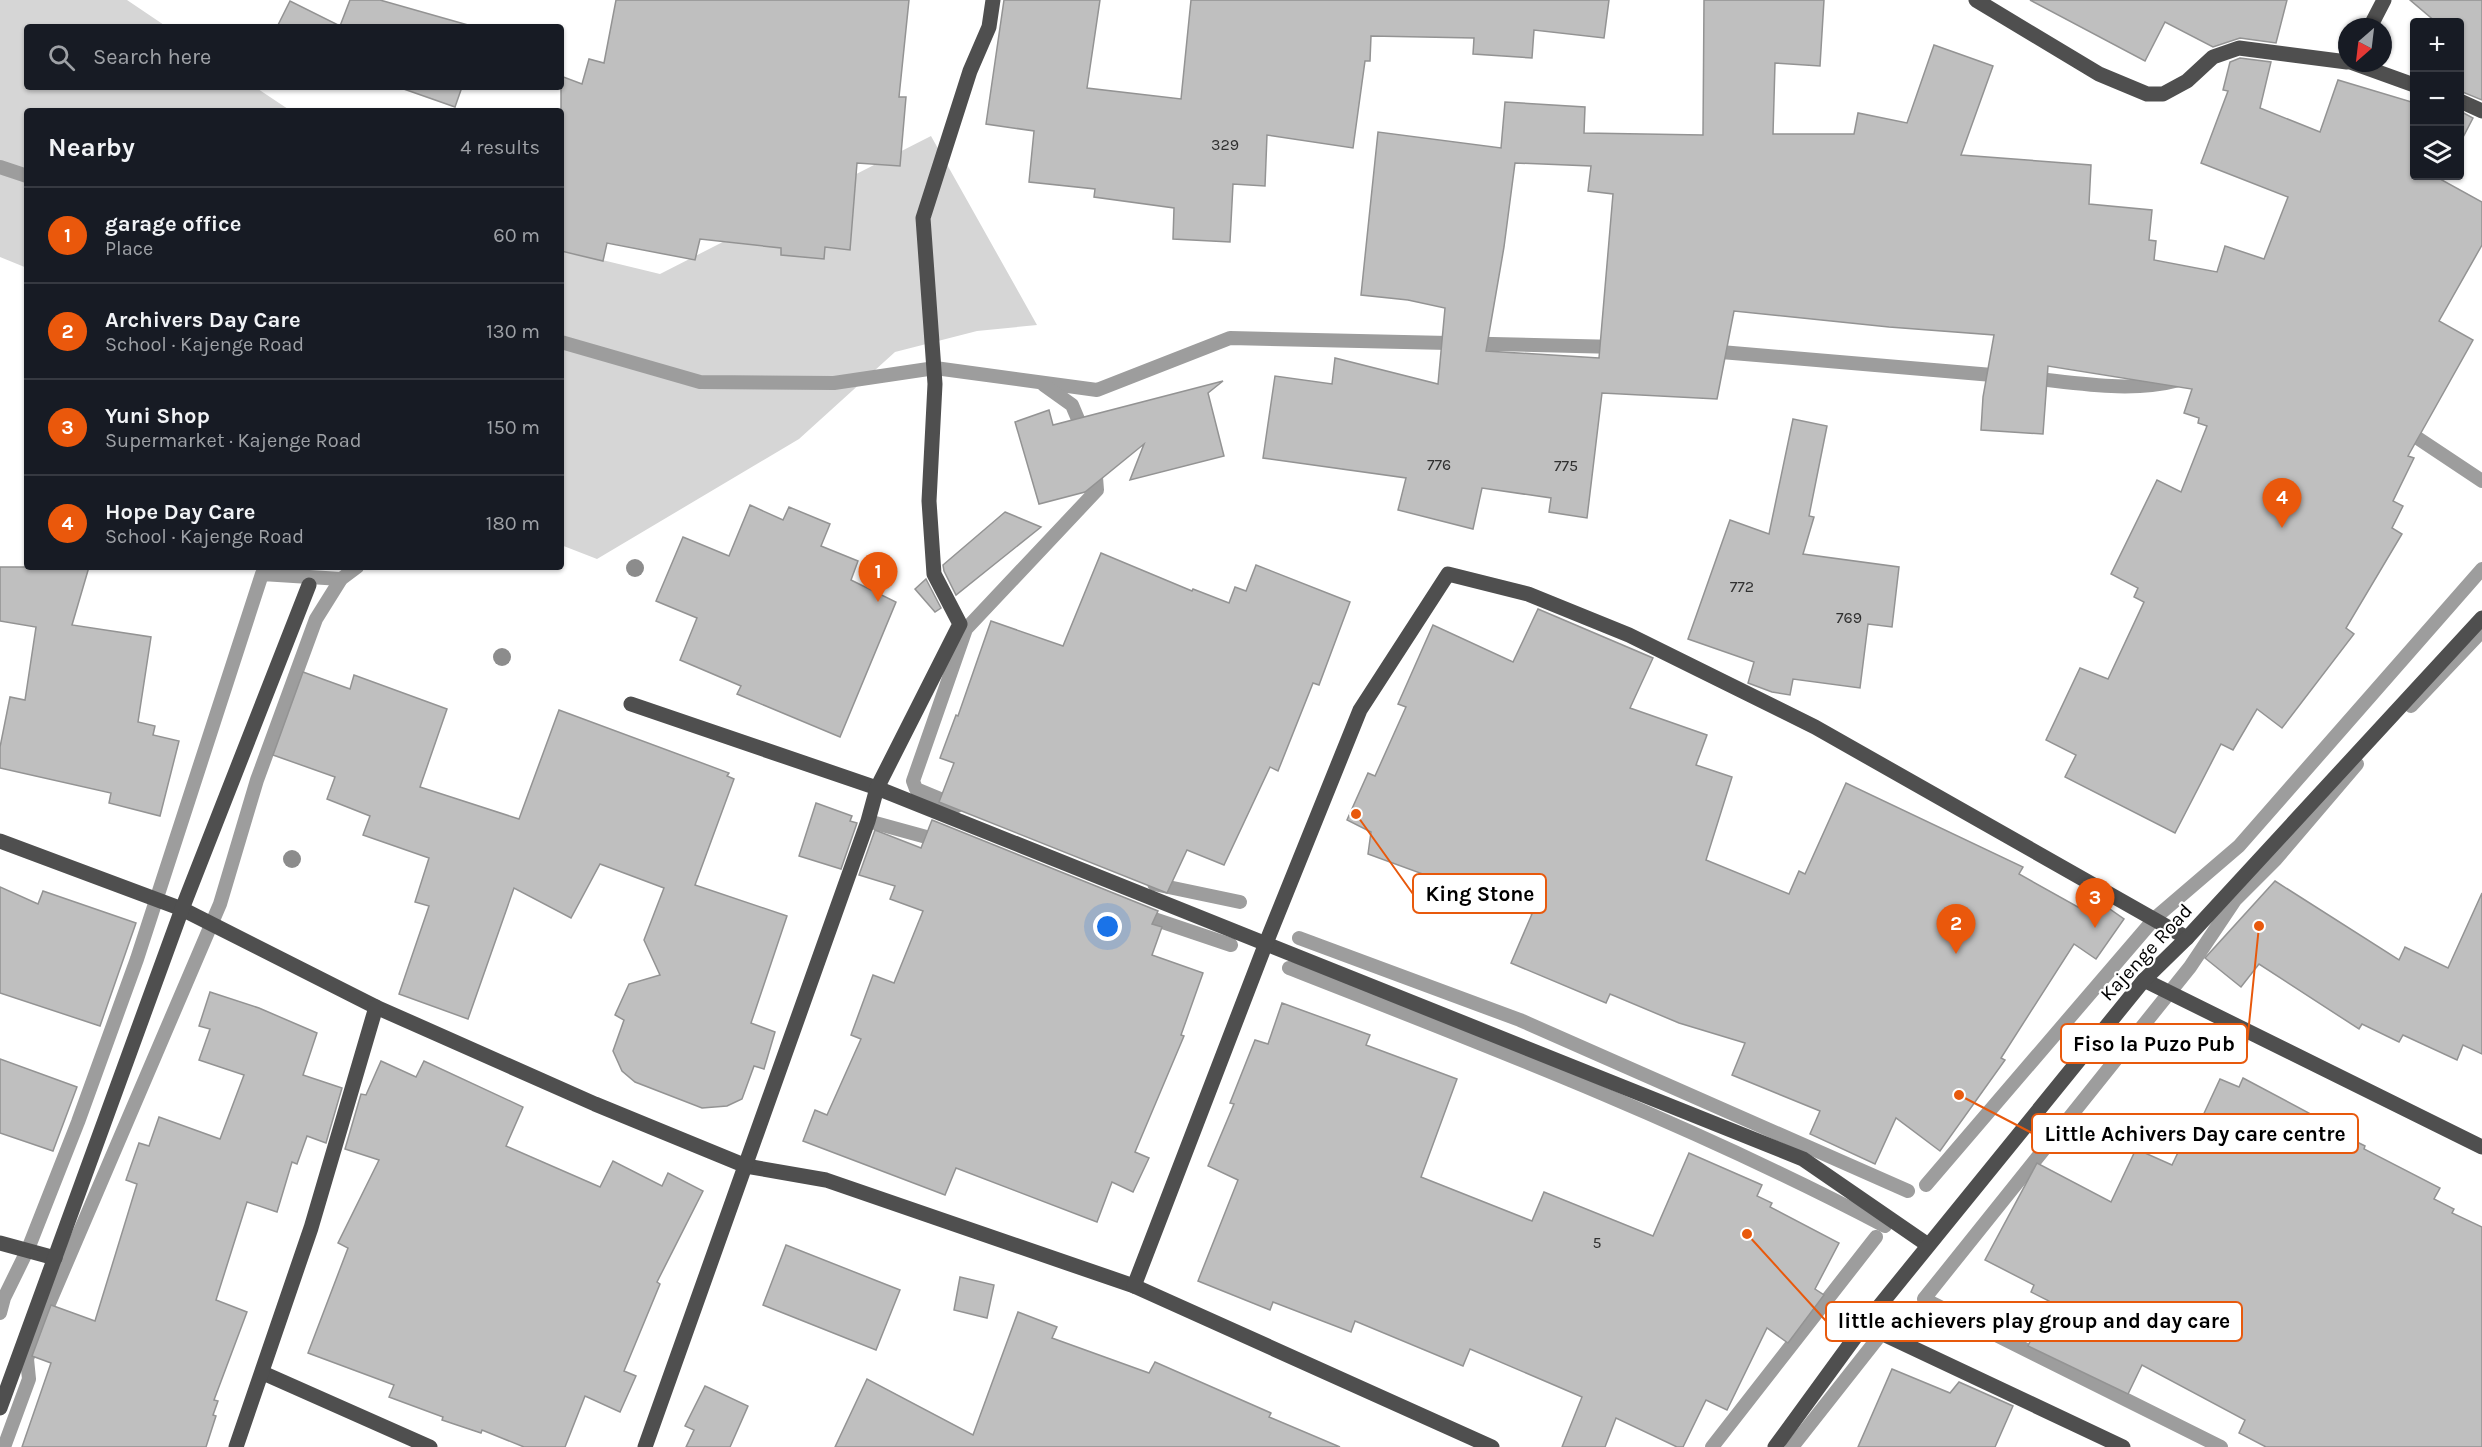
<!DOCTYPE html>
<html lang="en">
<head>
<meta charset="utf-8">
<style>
  :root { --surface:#171b24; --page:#20242c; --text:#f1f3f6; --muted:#9ea1a6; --line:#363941; --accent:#ea580c }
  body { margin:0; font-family:Karla,sans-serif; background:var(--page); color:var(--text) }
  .controls { position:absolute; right:18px; top:18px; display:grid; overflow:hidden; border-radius:6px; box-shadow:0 2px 4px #0004 }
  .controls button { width:54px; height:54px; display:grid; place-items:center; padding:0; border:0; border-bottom:2px solid var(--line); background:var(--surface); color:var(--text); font:30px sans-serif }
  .compass { position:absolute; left:2338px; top:18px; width:54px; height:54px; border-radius:50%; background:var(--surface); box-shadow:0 2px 4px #0004; rotate:208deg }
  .you { position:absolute; left:1108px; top:927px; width:21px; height:21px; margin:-15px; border:4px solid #fff; border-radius:50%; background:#1a73e8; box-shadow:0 0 0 9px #1a73e833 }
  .badge { display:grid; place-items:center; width:39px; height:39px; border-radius:50%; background:var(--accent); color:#fff; font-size:20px; font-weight:700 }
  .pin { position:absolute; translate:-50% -50px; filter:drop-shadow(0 2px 3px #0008) }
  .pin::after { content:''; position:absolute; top:32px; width:21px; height:18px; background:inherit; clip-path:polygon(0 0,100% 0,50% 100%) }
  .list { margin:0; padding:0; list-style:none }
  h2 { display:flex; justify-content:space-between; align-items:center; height:78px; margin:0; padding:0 24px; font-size:26px }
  h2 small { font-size:20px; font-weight:400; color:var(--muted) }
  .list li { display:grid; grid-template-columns:39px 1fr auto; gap:18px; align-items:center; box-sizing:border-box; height:96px; padding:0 24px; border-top:2px solid var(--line) }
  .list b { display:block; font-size:22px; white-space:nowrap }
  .list p { margin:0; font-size:20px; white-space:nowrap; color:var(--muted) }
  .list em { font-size:20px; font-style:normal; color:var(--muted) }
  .icon { flex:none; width:33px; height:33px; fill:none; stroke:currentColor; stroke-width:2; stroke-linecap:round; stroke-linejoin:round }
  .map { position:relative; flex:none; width:2482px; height:1447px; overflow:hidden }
  .search { position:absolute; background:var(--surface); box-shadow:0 2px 4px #0004; left:24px; top:24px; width:540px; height:66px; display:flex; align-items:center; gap:15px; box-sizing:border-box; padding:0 21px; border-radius:6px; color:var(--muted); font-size:22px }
  .panel { position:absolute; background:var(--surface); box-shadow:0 2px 4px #0004; left:24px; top:108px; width:540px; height:462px; border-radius:6px }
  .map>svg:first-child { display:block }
</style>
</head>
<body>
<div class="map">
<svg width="2482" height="1447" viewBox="0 0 2482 1447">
  <rect width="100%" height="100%" fill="#fff"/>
  <!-- green -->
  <g fill="#d6d6d6">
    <polygon points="0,0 127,0 167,27 27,27 27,87 255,87 291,111 27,111 27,268 0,257"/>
    <polygon points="931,136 1037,325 977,331 895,352 799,439 597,559 561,545 561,250 660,274"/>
  </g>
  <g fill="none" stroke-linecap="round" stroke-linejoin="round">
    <!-- stream -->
    <g stroke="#9d9d9d" stroke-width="14">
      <polyline points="0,167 27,176"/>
      <polyline points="561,342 700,382 834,383 935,368 1097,390 1230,338 1618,347"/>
      <polyline points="1709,351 2004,376"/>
      <path d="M 2029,378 C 2078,383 2131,393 2179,380"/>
      <polyline points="1044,385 1072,405 1085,436"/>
      <polyline points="2404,429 2482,481"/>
      <polyline points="2411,706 2482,631"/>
      <polyline points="957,806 916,789 913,781 966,629 1097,490 1095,465"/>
      <polyline points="868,821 941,841"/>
      <polyline points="1154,884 1240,902"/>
      <polyline points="1139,914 1231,945"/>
      <polyline points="1299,938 1520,1020 1908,1191"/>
      <path d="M 1289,968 C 1491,1047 1693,1125 1885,1226"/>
      <polyline points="1926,1185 2155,918 2239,846 2482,569"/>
      <polyline points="0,1313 4,1298 28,1249 78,1122 137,959 262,574 341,579"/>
      <polyline points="4,1447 29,1379 27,1359 36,1334 220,904 257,780 316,619 341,579 357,567"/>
      <polyline points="1712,1447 1876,1237"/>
      <polyline points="1792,1447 1878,1338"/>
      <polyline points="2221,1447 1924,1299 2190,967 2235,900 2276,859 2357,764"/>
    </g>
  </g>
  <!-- building -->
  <g fill="#bfbfbf" stroke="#939393" stroke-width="1.5" fill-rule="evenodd">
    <polygon points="350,0 380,0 475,27 277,27 290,1 340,26"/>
    <polygon points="616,0 909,0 899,97 906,97 900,166 857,163 850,250 825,247 824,259 781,255 781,248 700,239 695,260 607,243 603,261 561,251 561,76 582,84 589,59 604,63"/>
    <polygon points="1004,0 1100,0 1087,88 1181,99 1191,0 1609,0 1604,38 1534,30 1532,58 1473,54 1474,38 1371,36 1370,61 1365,61 1353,148 1267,135 1265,186 1233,184 1230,242 1173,239 1174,208 1094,197 1095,189 1029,182 1034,131 986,124"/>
    <path d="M 1704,0 L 1824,0 L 1820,66 L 1775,63 L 1773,134 L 1854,134 L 1858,113 L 1907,123 L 1934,45 L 1993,66 L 1961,155 L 2091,165 L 2089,204 L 2152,210 L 2149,240 L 2156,241 L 2154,260 L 2217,272 L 2225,246 L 2264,259 L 2288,197 L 2201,163 L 2228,91 L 2223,90 L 2230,62 L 2240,58 L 2271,62 L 2260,108 L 2320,132 L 2338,80 L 2415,103 L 2415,176 L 2442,176 L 2440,179 L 2482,202 L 2482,245 L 2439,321 L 2473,340 L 2408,456 L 2414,458 L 2393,501 L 2403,506 L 2392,528 L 2402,534 L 2346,628 L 2354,634 L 2282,728 L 2257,709 L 2233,750 L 2221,744 L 2175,833 L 2065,777 L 2076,755 L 2046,740 L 2080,668 L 2108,679 L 2144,602 L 2134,597 L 2138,588 L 2111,574 L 2157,480 L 2181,492 L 2207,426 L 2198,423 L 2199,418 L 2184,413 L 2192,389 L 2048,366 L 2043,434 L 1981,430 L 1983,397 L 1994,335 L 1889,327 L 1734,311 L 1717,399 L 1602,393 L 1587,518 L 1549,512 L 1551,498 L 1482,488 L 1473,529 L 1398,510 L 1406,478 L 1263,458 L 1275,376 L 1332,384 L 1335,358 L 1438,384 L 1445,308 L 1408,300 L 1361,295 L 1378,132 L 1501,148 L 1505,102 L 1585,107 L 1584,133 L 1703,135 ZM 1515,163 L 1591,166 L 1588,191 L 1613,194 L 1599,358 L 1486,351 L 1504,247 Z"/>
    <polygon points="2030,0 2287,0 2276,43 2240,38 2213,47 2165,22 2145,61"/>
    <polygon points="2410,0 2482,0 2482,100 2460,91 2460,22 2436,22"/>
    <polygon points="398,87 462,87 455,107"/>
    <polygon points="2460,111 2473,118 2460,143"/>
    <polygon points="1223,381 1208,393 1224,456 1130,480 1144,444 1085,492 1039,504 1015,422 1049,410 1053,425"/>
    <polygon points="1793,419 1827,426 1809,516 1814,517 1803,554 1899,567 1892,627 1868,624 1860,688 1793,679 1790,695 1772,692 1748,683 1754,662 1688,639 1730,520 1769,534"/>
    <polygon points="750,505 783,520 789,507 830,524 821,546 858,561 851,580 896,602 840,737 737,694 741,686 680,660 697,618 656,601 683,537 729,556"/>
    <polygon points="1005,512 1041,527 956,595 944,571 943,565"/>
    <polygon points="1101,553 1192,591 1193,589 1229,603 1235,587 1246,591 1256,565 1350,602 1319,685 1313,683 1278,771 1270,767 1224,865 1187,850 1167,893 939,802 954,763 940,758 956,715 958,716 991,621 1063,646"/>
    <polygon points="0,567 89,567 72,625 151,637 138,722 155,726 153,735 179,741 160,816 109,803 111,793 0,768 0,747 10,697 25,700 36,627 0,621"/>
    <polygon points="926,579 941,608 935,612 915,589"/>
    <polygon points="1538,609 1653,658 1630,708 1707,735 1696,765 1732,777 1706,860 1789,894 1799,871 1805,874 1846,783 2023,867 2019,874 2085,911 2094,898 2124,919 2096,959 2074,944 2001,1058 2005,1060 1940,1151 1896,1118 1875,1164 1810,1134 1820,1111 1732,1075 1745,1043 1679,1023 1610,994 1606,1003 1511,963 1532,914 1368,854 1371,832 1347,820 1368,773 1375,776 1406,707 1398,704 1433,625 1513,662"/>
    <polygon points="303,672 350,689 354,675 447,709 420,787 519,819 559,710 729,773 727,776 734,779 695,885 787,916 751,1023 775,1032 764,1069 754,1066 742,1099 727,1106 702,1108 635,1082 622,1071 613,1051 624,1020 615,1015 629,984 660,975 644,940 664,888 600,864 571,918 514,888 468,1019 399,994 429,906 415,902 429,858 363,835 370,816 327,799 335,777 273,755"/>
    <polygon points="816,803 852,816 850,821 857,823 841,869 799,856"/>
    <polygon points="932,820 1158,911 1152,924 1162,927 1152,955 1203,973 1181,1035 1184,1036 1135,1152 1149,1158 1133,1192 1112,1182 1097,1222 956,1168 945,1195 803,1141 815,1110 827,1115 861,1039 851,1035 873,975 894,983 923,911 890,899 895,886 859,875 875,830 921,848"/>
    <polygon points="2275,881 2399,960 2405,947 2448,968 2482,893 2482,1054 2463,1045 2457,1060 2403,1035 2399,1042 2362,1024 2359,1029 2259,964 2241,987 2205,958"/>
    <polygon points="0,887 38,904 43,891 136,923 100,1026 0,993"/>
    <polygon points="210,992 259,1008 317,1033 303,1075 342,1088 326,1143 307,1136 297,1164 292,1162 277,1212 247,1202 216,1300 247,1312 214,1400 218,1401 213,1415 216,1416 206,1447 22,1447 51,1363 32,1356 51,1305 95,1321 137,1184 126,1180 139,1143 149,1146 159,1117 220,1139 244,1075 199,1060 210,1029 199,1026"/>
    <polygon points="1282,1003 1370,1035 1366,1045 1457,1079 1421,1177 1532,1221 1544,1192 1653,1236 1689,1153 1762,1185 1757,1196 1772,1203 1770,1207 1839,1243 1815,1289 1824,1295 1788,1343 1767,1328 1727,1410 1706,1400 1683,1447 1677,1447 1616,1418 1605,1447 1562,1447 1582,1397 1470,1349 1463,1366 1355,1321 1351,1332 1273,1302 1270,1310 1198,1281 1238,1180 1208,1166 1234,1104 1230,1103 1255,1040 1268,1044"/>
    <polygon points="0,1059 77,1087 53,1151 0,1133"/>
    <polygon points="381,1061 416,1077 424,1061 523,1107 506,1146 600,1187 613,1161 662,1186 668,1173 703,1191 657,1282 660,1284 624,1371 636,1376 620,1412 585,1396 565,1447 524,1447 482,1430 481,1433 442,1420 443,1417 389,1397 394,1385 308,1353 348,1248 338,1243 379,1160 345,1149 361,1094 366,1095"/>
    <polygon points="2243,1078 2335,1127 2333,1130 2365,1146 2364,1149 2440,1188 2434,1199 2454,1209 2452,1213 2482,1227 2482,1447 2266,1447 2239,1433 2245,1420 2142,1365 2128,1394 2028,1346 2049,1301 2031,1292 2034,1285 1985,1260 2037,1163 2111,1202 2136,1149 2172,1165 2181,1146 2187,1150 2220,1079 2239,1087"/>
    <polygon points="786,1245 900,1290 876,1350 763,1305"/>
    <polygon points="960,1277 994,1285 987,1318 954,1310"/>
    <polygon points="1018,1312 1057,1327 1052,1338 1149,1373 1155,1362 1271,1413 1269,1417 1340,1447 835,1447 867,1379 973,1435"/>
    <polygon points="1892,1369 1950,1393 1959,1382 2013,1406 1995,1447 1858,1447"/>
    <polygon points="705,1386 748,1406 730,1447 686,1447 694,1430 685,1426"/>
  </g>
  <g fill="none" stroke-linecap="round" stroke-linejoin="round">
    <!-- minor -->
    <g stroke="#4f4f4f" stroke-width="15">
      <polyline points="1976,0 2099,74 2147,94 2163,94 2187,81 2213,57 2239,48 2347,62"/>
      <polyline points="2370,27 2384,0"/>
      <polyline points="2353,63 2414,85"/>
      <polyline points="2460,101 2482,111"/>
      <polyline points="631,704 877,788 1803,1159 1928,1245"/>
      <polyline points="0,841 182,909 376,1007 595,1104 746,1166 826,1180 1134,1286 1492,1447"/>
      <polyline points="2144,980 2482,1147"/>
      <polyline points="0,1243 55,1258"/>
      <polyline points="1134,1286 1266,943 1360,710 1448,574 1528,594 1629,635 1815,727 2187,938"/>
      <polyline points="1864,1325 2123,1447"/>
      <polyline points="263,1373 430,1447"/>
      <polyline points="0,1408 182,909 309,585"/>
      <polyline points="236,1447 311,1228 376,1007"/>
      <polyline points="645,1447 868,821 877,788 960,624 934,574 929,501 935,384 923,218 970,71 989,27 993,0"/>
      <polyline points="1775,1447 1864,1325 2144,980 2187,938 2482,618"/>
    </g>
  </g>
  <!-- trees -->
  <g fill="#8c8c8c">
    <circle cx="635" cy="568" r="9"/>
    <circle cx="502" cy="657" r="9"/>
    <circle cx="292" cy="859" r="9"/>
  </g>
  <g text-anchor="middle" stroke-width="4.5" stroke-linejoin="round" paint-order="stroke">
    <!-- number labels -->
    <g font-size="16" fill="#303030">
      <text x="1225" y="150">329</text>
      <text x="1439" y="470">776</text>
      <text x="1566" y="471">775</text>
      <text x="1742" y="592">772</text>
      <text x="1849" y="623">769</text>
      <text x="1597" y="1248">5</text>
    </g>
    <!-- street labels -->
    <g font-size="20" fill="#000" stroke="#fff">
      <text transform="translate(2146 952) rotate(-47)" y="7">Kajenge Road</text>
    </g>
  </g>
  <!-- callouts -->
  <path fill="none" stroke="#e8590c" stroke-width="2" d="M1356 814L1413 894M2259 926L2247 1044M1959 1095L2032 1133M1747 1234L1826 1321"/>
  <g fill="#e8590c" stroke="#fff" stroke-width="2">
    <circle cx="1356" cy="814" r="6"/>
    <circle cx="2259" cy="926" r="6"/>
    <circle cx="1959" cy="1095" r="6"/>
    <circle cx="1747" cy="1234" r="6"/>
  </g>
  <g fill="#fff" stroke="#e8590c" stroke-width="2">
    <rect x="1413" y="874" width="133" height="39" rx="6"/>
    <rect x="2061" y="1024" width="186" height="39" rx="6"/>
    <rect x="2032" y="1114" width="326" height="39" rx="6"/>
    <rect x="1826" y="1302" width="416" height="39" rx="6"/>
  </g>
  <g font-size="21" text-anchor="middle" font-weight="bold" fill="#000">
    <text x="1480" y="901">King Stone</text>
    <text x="2154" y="1051">Fiso la Puzo Pub</text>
    <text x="2195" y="1141">Little Achivers Day care centre</text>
    <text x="2034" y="1328">little achievers play group and day care</text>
  </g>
</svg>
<div class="controls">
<button>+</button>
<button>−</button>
<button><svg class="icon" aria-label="layers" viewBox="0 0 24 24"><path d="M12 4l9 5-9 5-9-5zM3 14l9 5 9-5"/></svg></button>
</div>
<svg class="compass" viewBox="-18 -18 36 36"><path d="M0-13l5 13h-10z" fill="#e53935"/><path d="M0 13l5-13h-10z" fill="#9ea1a6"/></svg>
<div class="you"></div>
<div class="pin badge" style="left:878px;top:602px">1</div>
<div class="pin badge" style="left:1956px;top:954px">2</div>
<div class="pin badge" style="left:2095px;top:928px">3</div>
<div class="pin badge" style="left:2282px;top:528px">4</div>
<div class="search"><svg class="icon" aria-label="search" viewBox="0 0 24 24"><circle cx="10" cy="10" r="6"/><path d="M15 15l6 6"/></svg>Search here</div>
<section class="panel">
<h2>Nearby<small>4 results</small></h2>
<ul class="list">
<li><span class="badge">1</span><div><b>garage office</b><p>Place</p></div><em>60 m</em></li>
<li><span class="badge">2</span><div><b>Archivers Day Care</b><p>School · Kajenge Road</p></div><em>130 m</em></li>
<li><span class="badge">3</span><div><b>Yuni Shop</b><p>Supermarket · Kajenge Road</p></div><em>150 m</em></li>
<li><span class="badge">4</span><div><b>Hope Day Care</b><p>School · Kajenge Road</p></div><em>180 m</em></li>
</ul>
</section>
</div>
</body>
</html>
